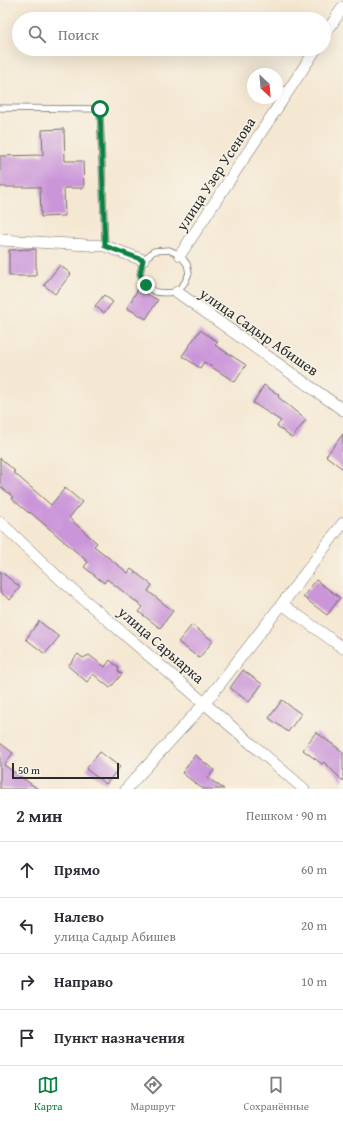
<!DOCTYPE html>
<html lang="ru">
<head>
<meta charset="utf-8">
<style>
  :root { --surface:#fff; --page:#f2f2f3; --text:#2b2b33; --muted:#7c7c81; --line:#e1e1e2; --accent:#0b8043 }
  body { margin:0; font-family:"Gentium Book Plus",serif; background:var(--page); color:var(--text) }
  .compass { position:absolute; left:247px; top:68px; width:36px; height:36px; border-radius:50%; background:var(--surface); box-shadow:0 4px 16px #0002; rotate:154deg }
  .scale { position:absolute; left:12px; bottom:10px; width:107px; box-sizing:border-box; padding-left:4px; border:2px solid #2b2b2b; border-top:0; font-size:11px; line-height:14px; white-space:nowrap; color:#2b2b2b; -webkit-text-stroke:3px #f7f3e8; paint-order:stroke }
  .stop { position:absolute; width:12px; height:12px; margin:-9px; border:3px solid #0b8043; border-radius:50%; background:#fff }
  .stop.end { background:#0b8043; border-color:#fff; box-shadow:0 1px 4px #0008 }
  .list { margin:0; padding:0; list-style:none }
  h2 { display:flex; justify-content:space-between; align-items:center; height:52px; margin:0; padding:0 16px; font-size:17px }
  h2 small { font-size:13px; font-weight:400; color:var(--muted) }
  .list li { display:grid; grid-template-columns:26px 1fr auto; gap:12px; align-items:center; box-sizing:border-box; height:56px; padding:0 16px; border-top:1px solid var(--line) }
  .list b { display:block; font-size:15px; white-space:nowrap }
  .list p { margin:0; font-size:13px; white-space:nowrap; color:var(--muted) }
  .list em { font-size:13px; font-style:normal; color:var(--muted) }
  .icon { flex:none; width:22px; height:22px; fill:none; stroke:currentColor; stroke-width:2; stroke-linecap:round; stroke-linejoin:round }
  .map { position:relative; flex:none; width:343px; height:789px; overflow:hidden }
  .search { position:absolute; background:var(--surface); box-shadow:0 4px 16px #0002; left:12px; right:12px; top:12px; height:44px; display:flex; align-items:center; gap:10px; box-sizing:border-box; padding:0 14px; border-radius:22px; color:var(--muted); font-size:15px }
  .sheet { height:276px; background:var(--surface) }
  nav { display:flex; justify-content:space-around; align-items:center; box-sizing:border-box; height:56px; border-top:1px solid var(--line); background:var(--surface); font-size:11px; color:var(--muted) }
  nav a { display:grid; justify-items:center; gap:2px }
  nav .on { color:var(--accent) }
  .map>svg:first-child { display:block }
</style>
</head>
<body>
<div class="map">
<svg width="343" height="789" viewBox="0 0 343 789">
  <rect width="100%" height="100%" fill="#f7f3e8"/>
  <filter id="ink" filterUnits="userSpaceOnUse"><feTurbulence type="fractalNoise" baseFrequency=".025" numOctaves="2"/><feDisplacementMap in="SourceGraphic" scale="8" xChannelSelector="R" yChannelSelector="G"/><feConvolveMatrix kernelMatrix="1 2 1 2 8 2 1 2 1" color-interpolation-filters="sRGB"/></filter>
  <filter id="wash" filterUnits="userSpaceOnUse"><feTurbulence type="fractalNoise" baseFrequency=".012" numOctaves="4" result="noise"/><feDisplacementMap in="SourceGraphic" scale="16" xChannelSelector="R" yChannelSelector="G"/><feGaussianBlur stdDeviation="0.9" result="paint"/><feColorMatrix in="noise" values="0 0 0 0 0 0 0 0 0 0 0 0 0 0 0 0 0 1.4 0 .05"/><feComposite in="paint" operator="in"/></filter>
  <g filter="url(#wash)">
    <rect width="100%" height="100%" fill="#f5e8d3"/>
    <g id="blocks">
      <!-- building -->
      <g fill="#cb96d9">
        <polygon points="64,129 65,161 83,161 84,188 64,188 65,216 41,217 40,187 0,187 0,156 43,155 42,130"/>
        <polygon points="36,249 36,276 9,276 9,250"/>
        <polygon points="60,265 71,274 55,294 44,285"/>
        <polygon points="138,289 158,300 146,319 127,308"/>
        <polygon points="104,295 113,302 104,313 95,306"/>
        <polygon points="200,330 218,342 215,345 246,365 235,382 204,362 200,368 182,356"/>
        <polygon points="264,385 279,395 278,397 306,420 292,438 277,426 281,421 253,403"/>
        <polygon points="343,434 343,469 326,456"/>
        <polygon points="0,458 15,471 13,472 51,505 65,488 82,502 69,518 97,543 94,546 128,573 131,569 152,585 148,591 173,611 160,628 139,612 143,607 107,579 104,583 84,567 88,562 30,512 29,513 12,499 13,497 0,486"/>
        <polygon points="0,571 20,587 10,600 0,592"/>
        <polygon points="316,580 340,598 327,615 303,597"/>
        <polygon points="39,621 59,637 45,654 26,639"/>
        <polygon points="192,625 213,641 199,658 178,642"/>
        <polygon points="78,654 83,658 89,655 105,667 110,660 119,668 118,671 122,674 110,688 93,674 87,682 68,666"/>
        <polygon points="243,670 262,684 249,702 230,688"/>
        <polygon points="282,700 301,714 288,732 269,718"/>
        <polygon points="316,732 343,752 343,781 324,762 322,764 303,750"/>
        <polygon points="0,743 13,753 4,765 38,789 0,789"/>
        <polygon points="100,752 120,767 106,784 86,769"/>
        <polygon points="195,755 214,770 208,778 224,789 203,789 182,773"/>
      </g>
    </g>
  </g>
  <g filter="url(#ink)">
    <use href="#blocks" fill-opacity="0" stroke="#726d66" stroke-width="1"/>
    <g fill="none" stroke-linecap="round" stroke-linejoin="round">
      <!-- service casing -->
      <g stroke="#726d66" stroke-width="7">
        <g id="service">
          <polyline points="0,108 100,109 105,246"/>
          <path d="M 169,250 L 180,255 L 187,264 L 189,273 L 185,282 L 177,292 C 154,294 151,294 140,274 L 143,260 L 154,251 Z"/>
        </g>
      </g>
      <!-- minor casing -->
      <g stroke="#726d66" stroke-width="12">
        <g id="minor">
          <polyline points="324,36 343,7"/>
          <polyline points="0,240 105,246 143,260"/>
          <polyline points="180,255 316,49"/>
          <polyline points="177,292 343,410"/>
          <polyline points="0,522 59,578 304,789"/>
          <polyline points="282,604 343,648"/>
          <polyline points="126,789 205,703 282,604 343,523"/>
        </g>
      </g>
      <!-- service -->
      <use href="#service" stroke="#fff" stroke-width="5.5"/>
      <!-- minor -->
      <use href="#minor" stroke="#fff" stroke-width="11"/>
    </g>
  </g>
  <g fill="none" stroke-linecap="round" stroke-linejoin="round" filter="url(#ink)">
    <!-- route -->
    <polyline stroke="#0b8043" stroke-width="5" points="100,109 105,246 143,260 140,274 146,285"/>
  </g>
  <g text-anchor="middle" stroke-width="3" stroke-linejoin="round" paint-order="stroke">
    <!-- street labels -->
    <g font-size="15" fill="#2b2b2b" stroke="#f7f3e8">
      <text transform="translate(216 174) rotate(-57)" y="5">улица Узер Усенова</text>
      <text transform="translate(259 332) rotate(35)" y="5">улица Садыр Абишев</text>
      <text transform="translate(161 645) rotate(41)" y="5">улица Сарыарка</text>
    </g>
  </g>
</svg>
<svg class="compass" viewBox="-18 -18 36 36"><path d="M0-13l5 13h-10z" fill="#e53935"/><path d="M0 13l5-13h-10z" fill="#7c7c81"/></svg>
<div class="scale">50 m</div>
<div class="stop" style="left:100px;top:109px"></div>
<div class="stop end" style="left:146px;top:285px"></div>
<div class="search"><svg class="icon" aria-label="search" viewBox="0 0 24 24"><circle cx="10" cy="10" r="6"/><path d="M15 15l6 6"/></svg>Поиск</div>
</div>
<section class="sheet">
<h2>2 мин<small>Пешком · 90 m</small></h2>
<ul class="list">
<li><svg class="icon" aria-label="ahead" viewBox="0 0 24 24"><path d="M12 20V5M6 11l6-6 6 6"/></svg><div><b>Прямо</b></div><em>60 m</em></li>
<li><svg class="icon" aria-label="left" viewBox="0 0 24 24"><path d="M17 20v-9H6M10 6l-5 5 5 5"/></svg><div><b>Налево</b><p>улица Садыр Абишев</p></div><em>20 m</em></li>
<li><svg class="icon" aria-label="right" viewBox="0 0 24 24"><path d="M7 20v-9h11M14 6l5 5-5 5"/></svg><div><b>Направо</b></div><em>10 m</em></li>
<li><svg class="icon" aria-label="arrive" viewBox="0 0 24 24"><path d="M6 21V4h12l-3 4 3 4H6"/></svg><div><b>Пункт назначения</b></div></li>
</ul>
</section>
<nav>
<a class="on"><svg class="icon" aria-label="map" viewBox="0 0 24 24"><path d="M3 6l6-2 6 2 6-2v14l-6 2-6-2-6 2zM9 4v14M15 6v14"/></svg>Карта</a>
<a><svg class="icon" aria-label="directions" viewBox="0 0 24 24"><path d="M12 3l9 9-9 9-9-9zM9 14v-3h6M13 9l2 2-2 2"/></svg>Маршрут</a>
<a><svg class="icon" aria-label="saved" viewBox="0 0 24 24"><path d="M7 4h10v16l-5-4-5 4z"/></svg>Сохранённые</a>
</nav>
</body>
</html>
